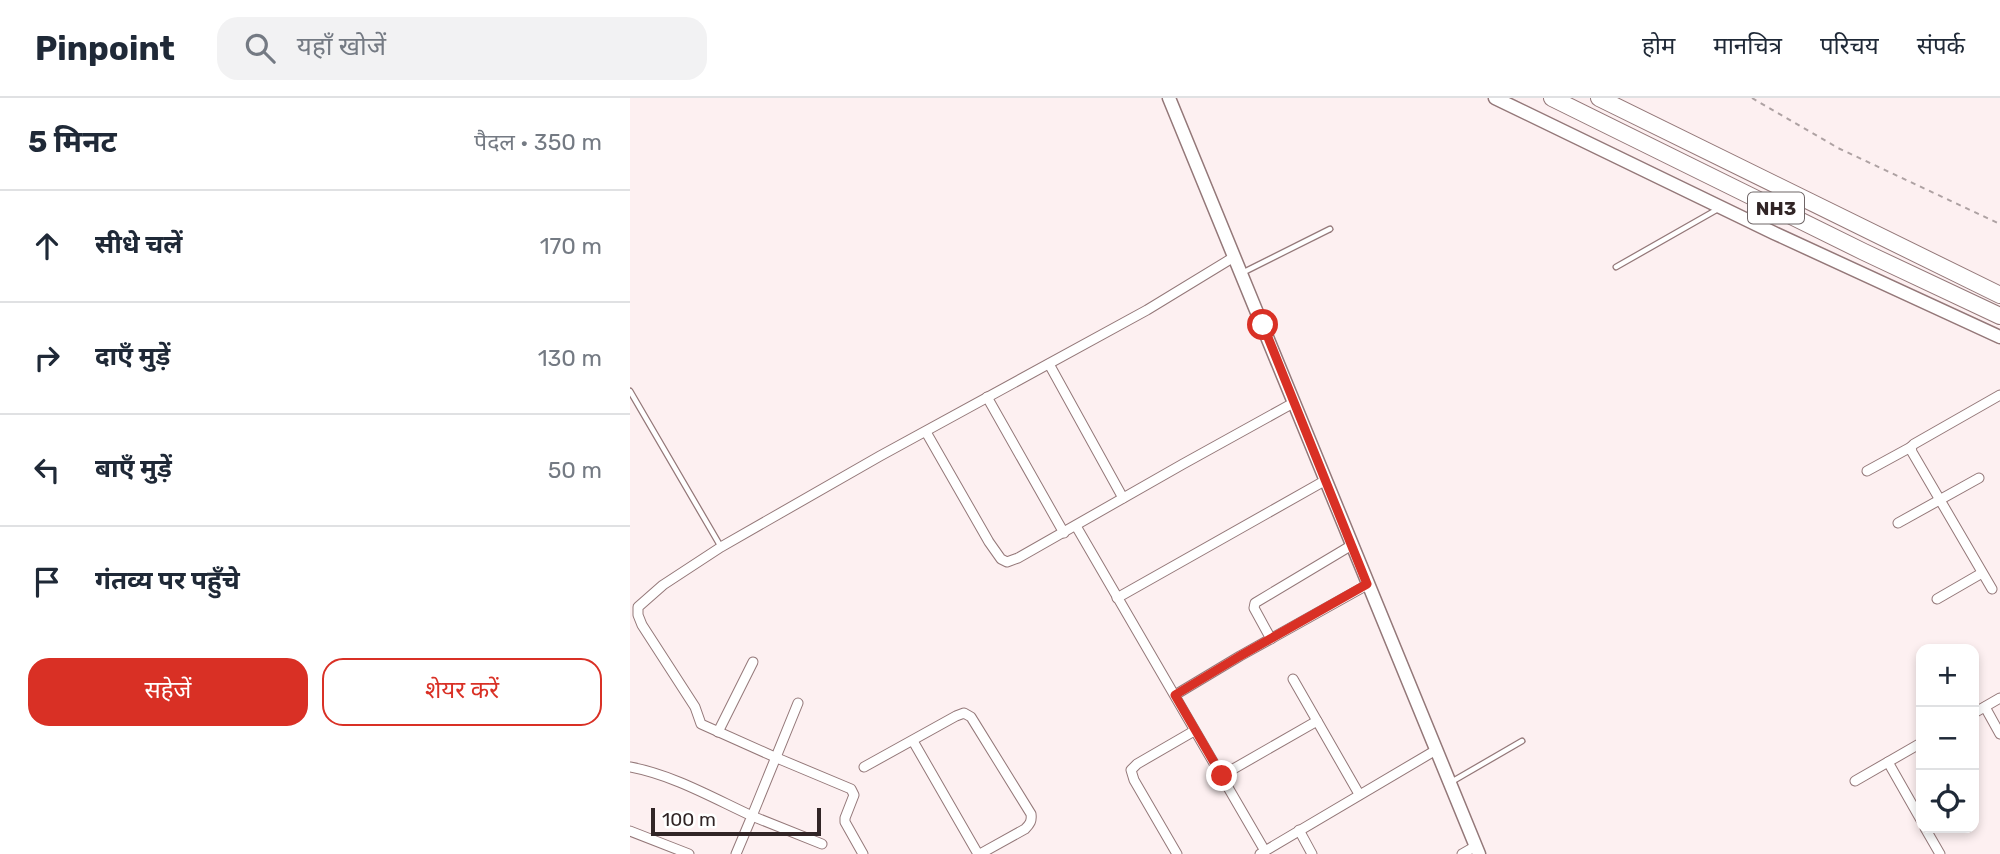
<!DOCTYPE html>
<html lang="hi">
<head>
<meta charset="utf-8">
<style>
  :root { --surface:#fff; --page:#f2f2f3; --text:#1f2937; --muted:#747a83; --line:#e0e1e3; --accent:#d93025 }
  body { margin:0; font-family:Rubik,"Noto Sans Devanagari",sans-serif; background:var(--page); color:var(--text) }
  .controls { position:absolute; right:21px; bottom:21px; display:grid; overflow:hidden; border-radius:14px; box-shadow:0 4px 10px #0003 }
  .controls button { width:63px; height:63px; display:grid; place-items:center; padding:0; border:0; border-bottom:2px solid var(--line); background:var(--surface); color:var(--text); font:35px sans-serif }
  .scale { position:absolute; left:21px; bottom:18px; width:170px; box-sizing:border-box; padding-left:7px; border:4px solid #312526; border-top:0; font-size:19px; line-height:24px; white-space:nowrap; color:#312526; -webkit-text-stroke:5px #fff; paint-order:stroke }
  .stop { position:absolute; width:21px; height:21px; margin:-16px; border:5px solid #d93025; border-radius:50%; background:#fff }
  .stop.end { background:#d93025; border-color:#fff; box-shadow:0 2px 7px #0008 }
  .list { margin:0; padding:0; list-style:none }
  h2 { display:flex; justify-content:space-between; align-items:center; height:91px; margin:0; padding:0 28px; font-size:30px }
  h2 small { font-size:23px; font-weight:400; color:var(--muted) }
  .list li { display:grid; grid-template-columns:46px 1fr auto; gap:21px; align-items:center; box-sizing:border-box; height:112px; padding:0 28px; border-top:2px solid var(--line) }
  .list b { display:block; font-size:26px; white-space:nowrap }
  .list em { font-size:23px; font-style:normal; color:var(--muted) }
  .actions { display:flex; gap:14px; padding:21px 28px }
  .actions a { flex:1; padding:16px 0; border:2px solid var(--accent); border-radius:21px; text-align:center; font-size:24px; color:var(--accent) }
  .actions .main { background:var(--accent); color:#fff }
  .icon { flex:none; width:38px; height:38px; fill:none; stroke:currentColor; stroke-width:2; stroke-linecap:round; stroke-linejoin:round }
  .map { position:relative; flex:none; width:1370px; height:756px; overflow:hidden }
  header { display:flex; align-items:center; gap:42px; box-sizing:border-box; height:98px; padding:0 35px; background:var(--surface); border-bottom:2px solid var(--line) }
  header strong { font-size:33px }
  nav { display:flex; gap:38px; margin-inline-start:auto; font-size:24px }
  .search { width:490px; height:63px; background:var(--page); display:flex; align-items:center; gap:18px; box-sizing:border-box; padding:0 24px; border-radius:21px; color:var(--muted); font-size:26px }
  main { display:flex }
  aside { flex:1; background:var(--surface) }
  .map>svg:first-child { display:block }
</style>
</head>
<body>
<header>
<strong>Pinpoint</strong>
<div class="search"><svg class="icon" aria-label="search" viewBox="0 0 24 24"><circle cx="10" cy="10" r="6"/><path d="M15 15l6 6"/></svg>यहाँ खोजें</div>
<nav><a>होम</a><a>मानचित्र</a><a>परिचय</a><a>संपर्क</a></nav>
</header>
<main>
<aside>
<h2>5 मिनट<small>पैदल · 350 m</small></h2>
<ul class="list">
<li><svg class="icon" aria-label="ahead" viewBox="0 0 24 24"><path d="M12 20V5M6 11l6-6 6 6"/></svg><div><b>सीधे चलें</b></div><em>170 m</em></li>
<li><svg class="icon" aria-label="right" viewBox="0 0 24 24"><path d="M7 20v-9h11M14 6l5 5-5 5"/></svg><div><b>दाएँ मुड़ें</b></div><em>130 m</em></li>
<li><svg class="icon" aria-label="left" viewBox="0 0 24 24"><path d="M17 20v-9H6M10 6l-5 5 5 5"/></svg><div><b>बाएँ मुड़ें</b></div><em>50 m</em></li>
<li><svg class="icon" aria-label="arrive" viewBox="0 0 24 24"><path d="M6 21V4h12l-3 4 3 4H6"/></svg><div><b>गंतव्य पर पहुँचे</b></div></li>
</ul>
<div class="actions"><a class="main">सहेजें</a><a>शेयर करें</a></div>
</aside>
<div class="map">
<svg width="1370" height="756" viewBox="0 0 1370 756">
  <rect width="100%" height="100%" fill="#fdf0f1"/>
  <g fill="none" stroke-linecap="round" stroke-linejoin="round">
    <!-- lane casing -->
    <g stroke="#947879" stroke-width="7">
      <g id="lane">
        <polyline points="986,169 1088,111"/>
        <polyline points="612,175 700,131"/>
        <polyline points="0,293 91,449"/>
        <polyline points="823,683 892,643"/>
      </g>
    </g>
    <!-- street casing -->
    <g stroke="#947879" stroke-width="11">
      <g id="street">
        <polyline points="419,266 493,400"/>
        <polyline points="357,299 434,435"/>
        <polyline points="296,334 359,444 371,461 377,464 388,460 553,366 665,304"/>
        <polyline points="1237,373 1281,349"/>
        <polyline points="1268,425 1349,380"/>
        <polyline points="446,428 635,753 630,756"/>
        <polyline points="1362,491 1282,354 1281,349 1284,346 1370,297"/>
        <polyline points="487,500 696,382"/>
        <polyline points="1307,501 1352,475"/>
        <polyline points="641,541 624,510 625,505 722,447"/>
        <polyline points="663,581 729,696"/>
        <polyline points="545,597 610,558 737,487"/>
        <polyline points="168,605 122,718 192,746"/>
        <polyline points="1355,609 1370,636"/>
        <polyline points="1344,615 1370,600"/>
        <polyline points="88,634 123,564"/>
        <polyline points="283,643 348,756"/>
        <polyline points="1258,664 1291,722"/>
        <path d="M 0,669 C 43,677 83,700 122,718 L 106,756"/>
        <path d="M 234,669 L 326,618 L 334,615 L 341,619 L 401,716 C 402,723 400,726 395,731 L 350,756"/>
        <polyline points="591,678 687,623"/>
        <polyline points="1225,683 1291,645"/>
        <polyline points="1295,730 1310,756"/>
        <polyline points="669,732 682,756"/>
        <polyline points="0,733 59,756"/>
        <polyline points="635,753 806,652"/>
        <polyline points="233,756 215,724 215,720 224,697 221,691 147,660 71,626 65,609 12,527 8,517 8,509 33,487 91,449 250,358 517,212 604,159"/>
        <polyline points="547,756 504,682 501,672 507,666 564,633"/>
        <polyline points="832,756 846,748"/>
      </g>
    </g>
    <!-- secondary casing -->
    <g stroke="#947879" stroke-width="15">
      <g id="secondary">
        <polyline points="539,0 849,756"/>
        <polyline points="865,0 1144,135 1370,239"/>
      </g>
    </g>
    <!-- highway casing -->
    <g stroke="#947879" stroke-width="18">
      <g id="highway">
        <polyline points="922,0 1234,154 1370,218"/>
        <polyline points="969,0 1370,197"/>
      </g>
    </g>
    <!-- path -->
    <polyline stroke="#aea2a3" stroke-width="2" stroke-dasharray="5 5" stroke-linecap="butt" points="1122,0 1208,50 1370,126"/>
    <!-- lane -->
    <use href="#lane" stroke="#fff" stroke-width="4.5"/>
    <!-- street -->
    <use href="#street" stroke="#fff" stroke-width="9"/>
    <!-- secondary -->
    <use href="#secondary" stroke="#fff" stroke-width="12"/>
    <!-- highway -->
    <use href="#highway" stroke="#fff" stroke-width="16"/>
  </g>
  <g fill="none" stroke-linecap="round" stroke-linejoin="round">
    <!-- route -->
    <polyline stroke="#d93025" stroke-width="9" points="592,678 545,597 610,558 737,486 633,227"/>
  </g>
  <g text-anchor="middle" stroke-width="7" stroke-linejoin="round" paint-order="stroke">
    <!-- shield labels -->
    <rect fill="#fff" stroke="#6f6667" stroke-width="2" x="1118" y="94.5" width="56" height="31" rx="5"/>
    <g font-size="19" font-weight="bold" fill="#312526">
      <text x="1146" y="117">NH3</text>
    </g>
  </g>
</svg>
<div class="controls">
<button>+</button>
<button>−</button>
<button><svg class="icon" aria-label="locate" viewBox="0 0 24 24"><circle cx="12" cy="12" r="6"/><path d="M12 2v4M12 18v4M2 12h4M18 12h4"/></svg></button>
</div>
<div class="scale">100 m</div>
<div class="stop" style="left:633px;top:227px"></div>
<div class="stop end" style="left:592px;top:678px"></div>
</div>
</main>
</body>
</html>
